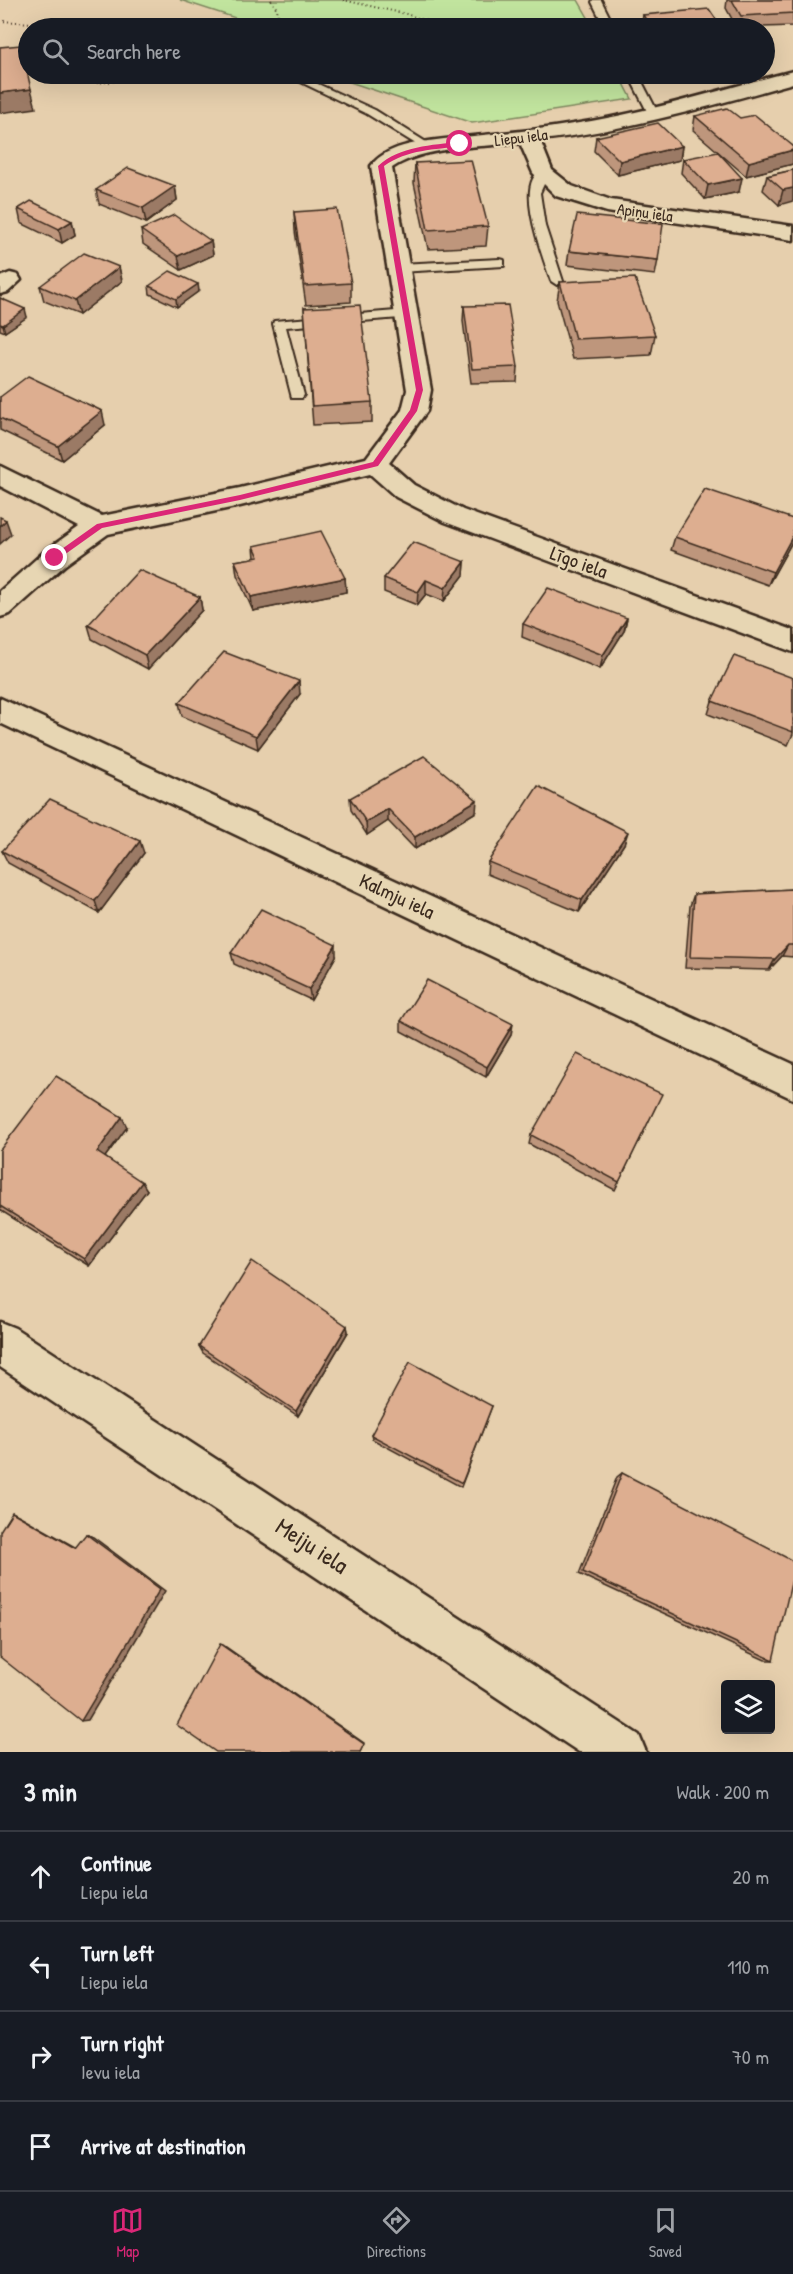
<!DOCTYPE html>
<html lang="en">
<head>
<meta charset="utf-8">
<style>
  :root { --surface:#171b24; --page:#242831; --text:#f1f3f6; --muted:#9ea1a6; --line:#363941; --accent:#db2777 }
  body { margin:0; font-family:"Patrick Hand",sans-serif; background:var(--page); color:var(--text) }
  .controls { position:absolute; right:18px; bottom:18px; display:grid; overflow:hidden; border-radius:6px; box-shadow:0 6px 24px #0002 }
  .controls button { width:54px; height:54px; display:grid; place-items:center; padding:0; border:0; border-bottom:2px solid var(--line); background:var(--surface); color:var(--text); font:30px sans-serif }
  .stop { position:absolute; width:18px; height:18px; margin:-14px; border:4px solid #db2777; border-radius:50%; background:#fff }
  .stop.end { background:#db2777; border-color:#fff; box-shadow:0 2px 6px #0008 }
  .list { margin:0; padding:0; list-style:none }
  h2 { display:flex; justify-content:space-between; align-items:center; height:78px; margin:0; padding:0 24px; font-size:26px }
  h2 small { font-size:20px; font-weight:400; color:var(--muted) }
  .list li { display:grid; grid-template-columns:39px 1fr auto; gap:18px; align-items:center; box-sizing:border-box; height:90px; padding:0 24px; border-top:2px solid var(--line) }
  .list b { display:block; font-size:22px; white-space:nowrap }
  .list p { margin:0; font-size:20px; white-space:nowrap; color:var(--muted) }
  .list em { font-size:20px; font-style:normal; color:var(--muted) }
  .icon { flex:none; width:33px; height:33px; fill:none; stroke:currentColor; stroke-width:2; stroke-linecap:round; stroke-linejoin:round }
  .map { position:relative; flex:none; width:793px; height:1752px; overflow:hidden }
  .search { position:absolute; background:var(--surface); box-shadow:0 6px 24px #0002; left:18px; right:18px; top:18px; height:66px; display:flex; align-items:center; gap:15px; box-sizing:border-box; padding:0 21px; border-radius:33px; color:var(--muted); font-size:22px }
  .sheet { height:438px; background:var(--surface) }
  nav { display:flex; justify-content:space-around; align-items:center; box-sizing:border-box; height:84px; border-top:2px solid var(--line); background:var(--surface); font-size:16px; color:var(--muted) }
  nav a { display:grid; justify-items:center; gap:3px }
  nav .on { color:var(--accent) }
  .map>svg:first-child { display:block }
</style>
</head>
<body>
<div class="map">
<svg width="793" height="1752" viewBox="0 0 793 1752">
  <rect width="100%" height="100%" fill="#e6cfad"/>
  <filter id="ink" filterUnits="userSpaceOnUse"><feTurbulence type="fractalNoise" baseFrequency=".0167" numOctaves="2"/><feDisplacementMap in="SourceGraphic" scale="12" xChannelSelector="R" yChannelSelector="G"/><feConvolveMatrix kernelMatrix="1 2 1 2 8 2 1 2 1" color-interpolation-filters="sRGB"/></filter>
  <g filter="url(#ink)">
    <!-- green -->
    <g fill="#c1e49e" stroke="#7e875e" stroke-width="1.5">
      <polygon points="180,0 578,0 594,28 266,28"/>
      <polygon points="326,74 619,74 632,99 472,123"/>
    </g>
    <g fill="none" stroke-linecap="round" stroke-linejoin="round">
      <!-- service casing -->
      <g stroke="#3b2a1e" stroke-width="4">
        <g id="service">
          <polygon points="593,0 601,0 615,28 605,28 592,2"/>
          <polygon points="284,74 296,74 375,110 434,147 432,149 424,149 367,114"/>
          <polygon points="628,74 638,74 658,113 657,115 649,115"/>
          <path d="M 543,170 L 549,173 L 540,193 L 545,226 L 563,281 L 557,285 L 551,281 C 544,260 512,180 543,170 Z"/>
          <polygon points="500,259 504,260 504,266 399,272 393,268 399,264"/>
          <polygon points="408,310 414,314 413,317 286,327 304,395 302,398 292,398 273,324 274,321"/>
        </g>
      </g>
      <!-- minor casing -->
      <g stroke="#3b2a1e" stroke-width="5">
        <g id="minor">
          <path d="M 793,71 L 793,83 C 711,106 624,131 540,140 L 552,170 L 572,186 L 611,200 L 793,226 L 793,240 L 607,212 L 556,196 L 533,173 L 520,143 C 481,147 424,146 392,168 L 431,390 L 427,411 L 389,463 L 414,485 L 463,510 L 793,630 L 793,652 L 445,522 L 396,497 L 370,474 L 240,506 L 108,534 L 65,565 L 10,614 L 0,617 L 0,591 L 45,551 L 79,527 L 0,486 L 0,466 L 102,516 L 240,488 L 366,458 L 402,410 L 407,390 L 371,166 C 387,143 429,141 454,138 C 492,134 530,131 567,125 C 644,114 718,90 793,71 Z"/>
          <polygon points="10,273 18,275 21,280 8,292 0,294 0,277"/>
          <polygon points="0,698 793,1064 793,1099 0,723"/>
          <polygon points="0,1322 15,1328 639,1735 646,1752 579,1752 0,1367"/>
        </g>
      </g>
      <!-- path -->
      <g stroke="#3b2a1e" stroke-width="2" stroke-dasharray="1 3" stroke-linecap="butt">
        <polyline points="271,0 277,9 280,28"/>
        <polyline points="343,0 406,14 448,28"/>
        <polyline points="0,21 109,28"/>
        <polyline points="586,74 607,82"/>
        <polyline points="97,83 182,74"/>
      </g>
      <!-- service -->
      <use href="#service" fill="#e7d6b3" fill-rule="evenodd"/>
      <!-- minor -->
      <use href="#minor" fill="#e7d6b3" fill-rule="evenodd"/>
    </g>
    <!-- wall -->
    <g fill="#be967c" stroke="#3b2a1e" stroke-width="1.5">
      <polygon points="727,0 793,0 793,26 737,28 726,8"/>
      <polygon points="643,15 722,28 641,28"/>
      <polygon points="695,116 740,118 793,146 793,164 746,176 693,130"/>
      <polygon points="596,137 682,146 680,160 618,175 594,151"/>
      <polygon points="683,159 739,192 705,199 681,173"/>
      <polygon points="415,163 488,226 486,246 428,249 414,183"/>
      <polygon points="793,170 779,205 763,190 767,176"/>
      <polygon points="175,186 177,200 146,223 99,204 96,190"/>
      <polygon points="18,209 72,221 75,235 62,243 21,223"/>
      <polygon points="294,212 351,283 351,302 306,305 295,231"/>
      <polygon points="141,230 211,241 213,255 181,270 143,244"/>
      <polygon points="569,251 658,260 655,275 567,265"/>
      <polygon points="119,267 122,281 79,315 44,301 40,286"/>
      <polygon points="560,282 655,335 651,355 573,359 557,301"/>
      <polygon points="149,286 199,291 177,307 150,294"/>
      <polygon points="0,298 27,317 5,332 0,330"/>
      <polygon points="464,306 518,367 517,382 471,383 463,321"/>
      <polygon points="304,308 372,402 372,422 313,425"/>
      <polygon points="0,397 105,425 62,460 0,430"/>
      <polygon points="793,519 793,540 768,585 671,550 675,537"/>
      <polygon points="254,546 345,578 346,592 253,611 237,575 235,561 255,558"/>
      <polygon points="465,562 464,575 444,601 426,594 417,605 384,592 384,578"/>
      <polygon points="200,597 202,610 148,669 92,639 88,625"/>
      <polygon points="627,618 624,631 600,669 522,637 523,624"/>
      <polygon points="793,678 793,734 788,745 708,714 712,701"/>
      <polygon points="300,694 258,749 182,716 179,703"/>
      <polygon points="350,798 476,812 415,849 388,821 367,835 351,810"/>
      <polygon points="624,844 579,912 487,874 488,862"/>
      <polygon points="2,851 144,853 99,913 8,863"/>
      <polygon points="793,889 793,957 782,956 769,970 685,968 690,906 694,894"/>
      <polygon points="231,953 336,956 311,1000 234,964"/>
      <polygon points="401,1021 511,1035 486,1077 401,1031"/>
      <polygon points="657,1104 615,1190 529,1144 531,1135"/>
      <polygon points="127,1127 105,1157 147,1190 89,1266 0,1210 0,1150"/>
      <polygon points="347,1326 348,1332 298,1416 203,1353 199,1346"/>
      <polygon points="492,1406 461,1487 372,1439 371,1435"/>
      <polygon points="622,1473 773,1660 765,1660 579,1574 617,1477"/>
    </g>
    <!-- shaded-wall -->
    <g fill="#9b7a65" stroke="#3b2a1e" stroke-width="1.5">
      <polygon points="31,89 36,108 0,113 0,93"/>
      <polygon points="682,146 680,160 618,175 620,161"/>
      <polygon points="793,150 793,164 746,176 749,162"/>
      <polygon points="742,178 739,192 705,199 708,185"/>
      <polygon points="175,186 177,200 146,223 143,208"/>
      <polygon points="793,188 793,201 779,205 783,190"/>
      <polygon points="72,221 75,235 62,243 59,229"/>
      <polygon points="211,241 213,255 181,270 178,256"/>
      <polygon points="119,267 122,281 79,315 75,301"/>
      <polygon points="198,284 199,291 177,307 176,299"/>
      <polygon points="25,309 27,317 5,332 3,325"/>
      <polygon points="102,411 105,425 62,460 58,446"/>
      <polygon points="6,520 11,534 0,544 0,526"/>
      <polygon points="793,535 793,540 768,585 773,572"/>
      <polygon points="465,562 464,575 444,601 445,588"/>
      <polygon points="345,578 346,592 253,611 251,597"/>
      <polygon points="426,580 426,594 417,605 418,592"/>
      <polygon points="200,597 202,610 148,669 145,655"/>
      <polygon points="627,618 624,631 600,669 603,655"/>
      <polygon points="299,681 300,694 258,749 256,736"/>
      <polygon points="477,800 476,812 415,849 415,837"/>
      <polygon points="388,809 388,821 367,835 366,822"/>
      <polygon points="628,832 624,844 579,912 582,900"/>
      <polygon points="140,841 144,853 99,913 95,901"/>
      <polygon points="336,945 336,956 311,1000 309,989"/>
      <polygon points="788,945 782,956 769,970 775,959"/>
      <polygon points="513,1024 511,1035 486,1077 487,1067"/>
      <polygon points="122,1117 127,1127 102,1161 97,1152"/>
      <polygon points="142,1182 147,1190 89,1266 84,1259"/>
      <polygon points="347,1326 348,1332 298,1416 296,1411"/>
      <polygon points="12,1512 20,1516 82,1551 75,1548"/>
      <polygon points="86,1534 93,1537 165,1591 88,1720 81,1721"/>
      <polygon points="220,1644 223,1645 364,1743 360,1752"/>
    </g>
    <!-- building -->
    <g fill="#ddae90" stroke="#3b2a1e" stroke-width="1.5">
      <polygon points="732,0 793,0 793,13 741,16"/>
      <polygon points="709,9 722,28 651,28 643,15"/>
      <polygon points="21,45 31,89 0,93 0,47"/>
      <polygon points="727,108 740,118 755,115 793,146 793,150 749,162 695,116"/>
      <polygon points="658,123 682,146 620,161 596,137"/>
      <polygon points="718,152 742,178 708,185 683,159"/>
      <polygon points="471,160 488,226 428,230 415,163"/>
      <polygon points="128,168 175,186 143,208 96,190"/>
      <polygon points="793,170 793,188 783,190 767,176"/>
      <polygon points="31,201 72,221 59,229 18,209"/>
      <polygon points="337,209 351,283 305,286 294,212"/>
      <polygon points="174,215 211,241 178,256 141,230"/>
      <polygon points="577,215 663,224 658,260 569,251"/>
      <polygon points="84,253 119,267 75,301 40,286"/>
      <polygon points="170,271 198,284 176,299 149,286"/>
      <polygon points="635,278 655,335 575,339 560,282"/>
      <polygon points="0,298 25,309 3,325 0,324"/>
      <polygon points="360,305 372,402 312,406 304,308"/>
      <polygon points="508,305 518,367 472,369 464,306"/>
      <polygon points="28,376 102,411 58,446 0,418 0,397"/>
      <polygon points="705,489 793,519 793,535 773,572 675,537"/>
      <polygon points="0,517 6,520 0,526"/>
      <polygon points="321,531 345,578 251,597 235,561 259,557 254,546"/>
      <polygon points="413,542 465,562 445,588 426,580 418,592 384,578"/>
      <polygon points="139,570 200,597 145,655 88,625"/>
      <polygon points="548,588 627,618 603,655 523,624"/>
      <polygon points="224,652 299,681 256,736 179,703"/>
      <polygon points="734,656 793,678 793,732 712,701"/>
      <polygon points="424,756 477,800 415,837 388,809 366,822 350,798"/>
      <polygon points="538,786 628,832 582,900 488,862"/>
      <polygon points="50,799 140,841 95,901 2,851"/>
      <polygon points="793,889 793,945 788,945 775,959 690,957 694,894"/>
      <polygon points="261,909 336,945 309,989 231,953"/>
      <polygon points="427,980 513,1024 487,1067 401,1021"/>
      <polygon points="577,1054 662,1094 619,1182 531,1135"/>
      <polygon points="56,1076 122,1117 97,1152 142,1182 84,1259 0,1206 0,1150"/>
      <polygon points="252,1261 347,1326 296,1411 199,1346"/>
      <polygon points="410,1362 492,1406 462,1483 371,1435"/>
      <polygon points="622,1473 793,1561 793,1575 773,1660 583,1572"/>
      <polygon points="12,1512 75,1548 86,1534 160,1589 81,1721 0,1657 0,1531"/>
      <polygon points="220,1644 364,1744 360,1752 216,1752 177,1725"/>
    </g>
  </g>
  <!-- route -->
  <path fill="#db2777" d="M 460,142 L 462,146 C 434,150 408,149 384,166 L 423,390 L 417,411 L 378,466 L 240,500 L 102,528 L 57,560 L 52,560 L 52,556 L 97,524 L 240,495 L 373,462 L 410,410 L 416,390 L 378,166 C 400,146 432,145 460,142 Z"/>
  <g text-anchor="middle" stroke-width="4.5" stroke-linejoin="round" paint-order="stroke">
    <!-- far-street labels -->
    <g font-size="16" fill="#3b2a1e" stroke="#e7d6b3">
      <text transform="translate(521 137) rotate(-7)" y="6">Liepu iela</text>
      <text transform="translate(645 212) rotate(8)" y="6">Apiņu iela</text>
    </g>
    <!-- street labels -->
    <g font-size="20" fill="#3b2a1e" stroke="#e7d6b3">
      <text transform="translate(579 562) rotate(20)" y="7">Līgo iela</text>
      <text transform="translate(397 896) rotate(25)" y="7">Kalmju iela</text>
    </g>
    <!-- near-street labels -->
    <g font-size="24" fill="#3b2a1e" stroke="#e7d6b3">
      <text transform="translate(312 1546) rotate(33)" y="8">Meiju iela</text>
    </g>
  </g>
</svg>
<div class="controls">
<button><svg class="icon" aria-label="layers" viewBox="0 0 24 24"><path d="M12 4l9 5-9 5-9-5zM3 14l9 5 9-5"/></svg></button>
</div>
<div class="stop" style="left:460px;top:144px"></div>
<div class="stop end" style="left:55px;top:558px"></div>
<div class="search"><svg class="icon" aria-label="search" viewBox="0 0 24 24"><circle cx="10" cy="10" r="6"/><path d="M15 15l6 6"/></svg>Search here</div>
</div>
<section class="sheet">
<h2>3 min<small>Walk · 200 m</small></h2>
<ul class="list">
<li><svg class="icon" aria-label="ahead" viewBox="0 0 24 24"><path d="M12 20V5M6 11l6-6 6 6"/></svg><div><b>Continue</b><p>Liepu iela</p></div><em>20 m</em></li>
<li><svg class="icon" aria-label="left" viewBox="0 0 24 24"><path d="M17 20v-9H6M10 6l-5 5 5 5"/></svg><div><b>Turn left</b><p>Liepu iela</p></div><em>110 m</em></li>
<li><svg class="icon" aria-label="right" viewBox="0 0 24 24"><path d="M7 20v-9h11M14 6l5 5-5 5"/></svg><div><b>Turn right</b><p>Ievu iela</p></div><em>70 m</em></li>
<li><svg class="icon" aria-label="arrive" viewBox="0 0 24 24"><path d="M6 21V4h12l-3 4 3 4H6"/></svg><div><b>Arrive at destination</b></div></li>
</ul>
</section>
<nav>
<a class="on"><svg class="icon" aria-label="map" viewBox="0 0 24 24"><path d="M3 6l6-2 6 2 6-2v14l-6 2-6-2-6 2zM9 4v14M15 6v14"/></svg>Map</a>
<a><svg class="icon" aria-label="directions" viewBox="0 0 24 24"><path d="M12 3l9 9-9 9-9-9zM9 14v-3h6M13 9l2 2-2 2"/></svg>Directions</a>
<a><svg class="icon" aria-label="saved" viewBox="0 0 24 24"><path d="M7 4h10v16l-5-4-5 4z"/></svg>Saved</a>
</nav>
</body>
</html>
